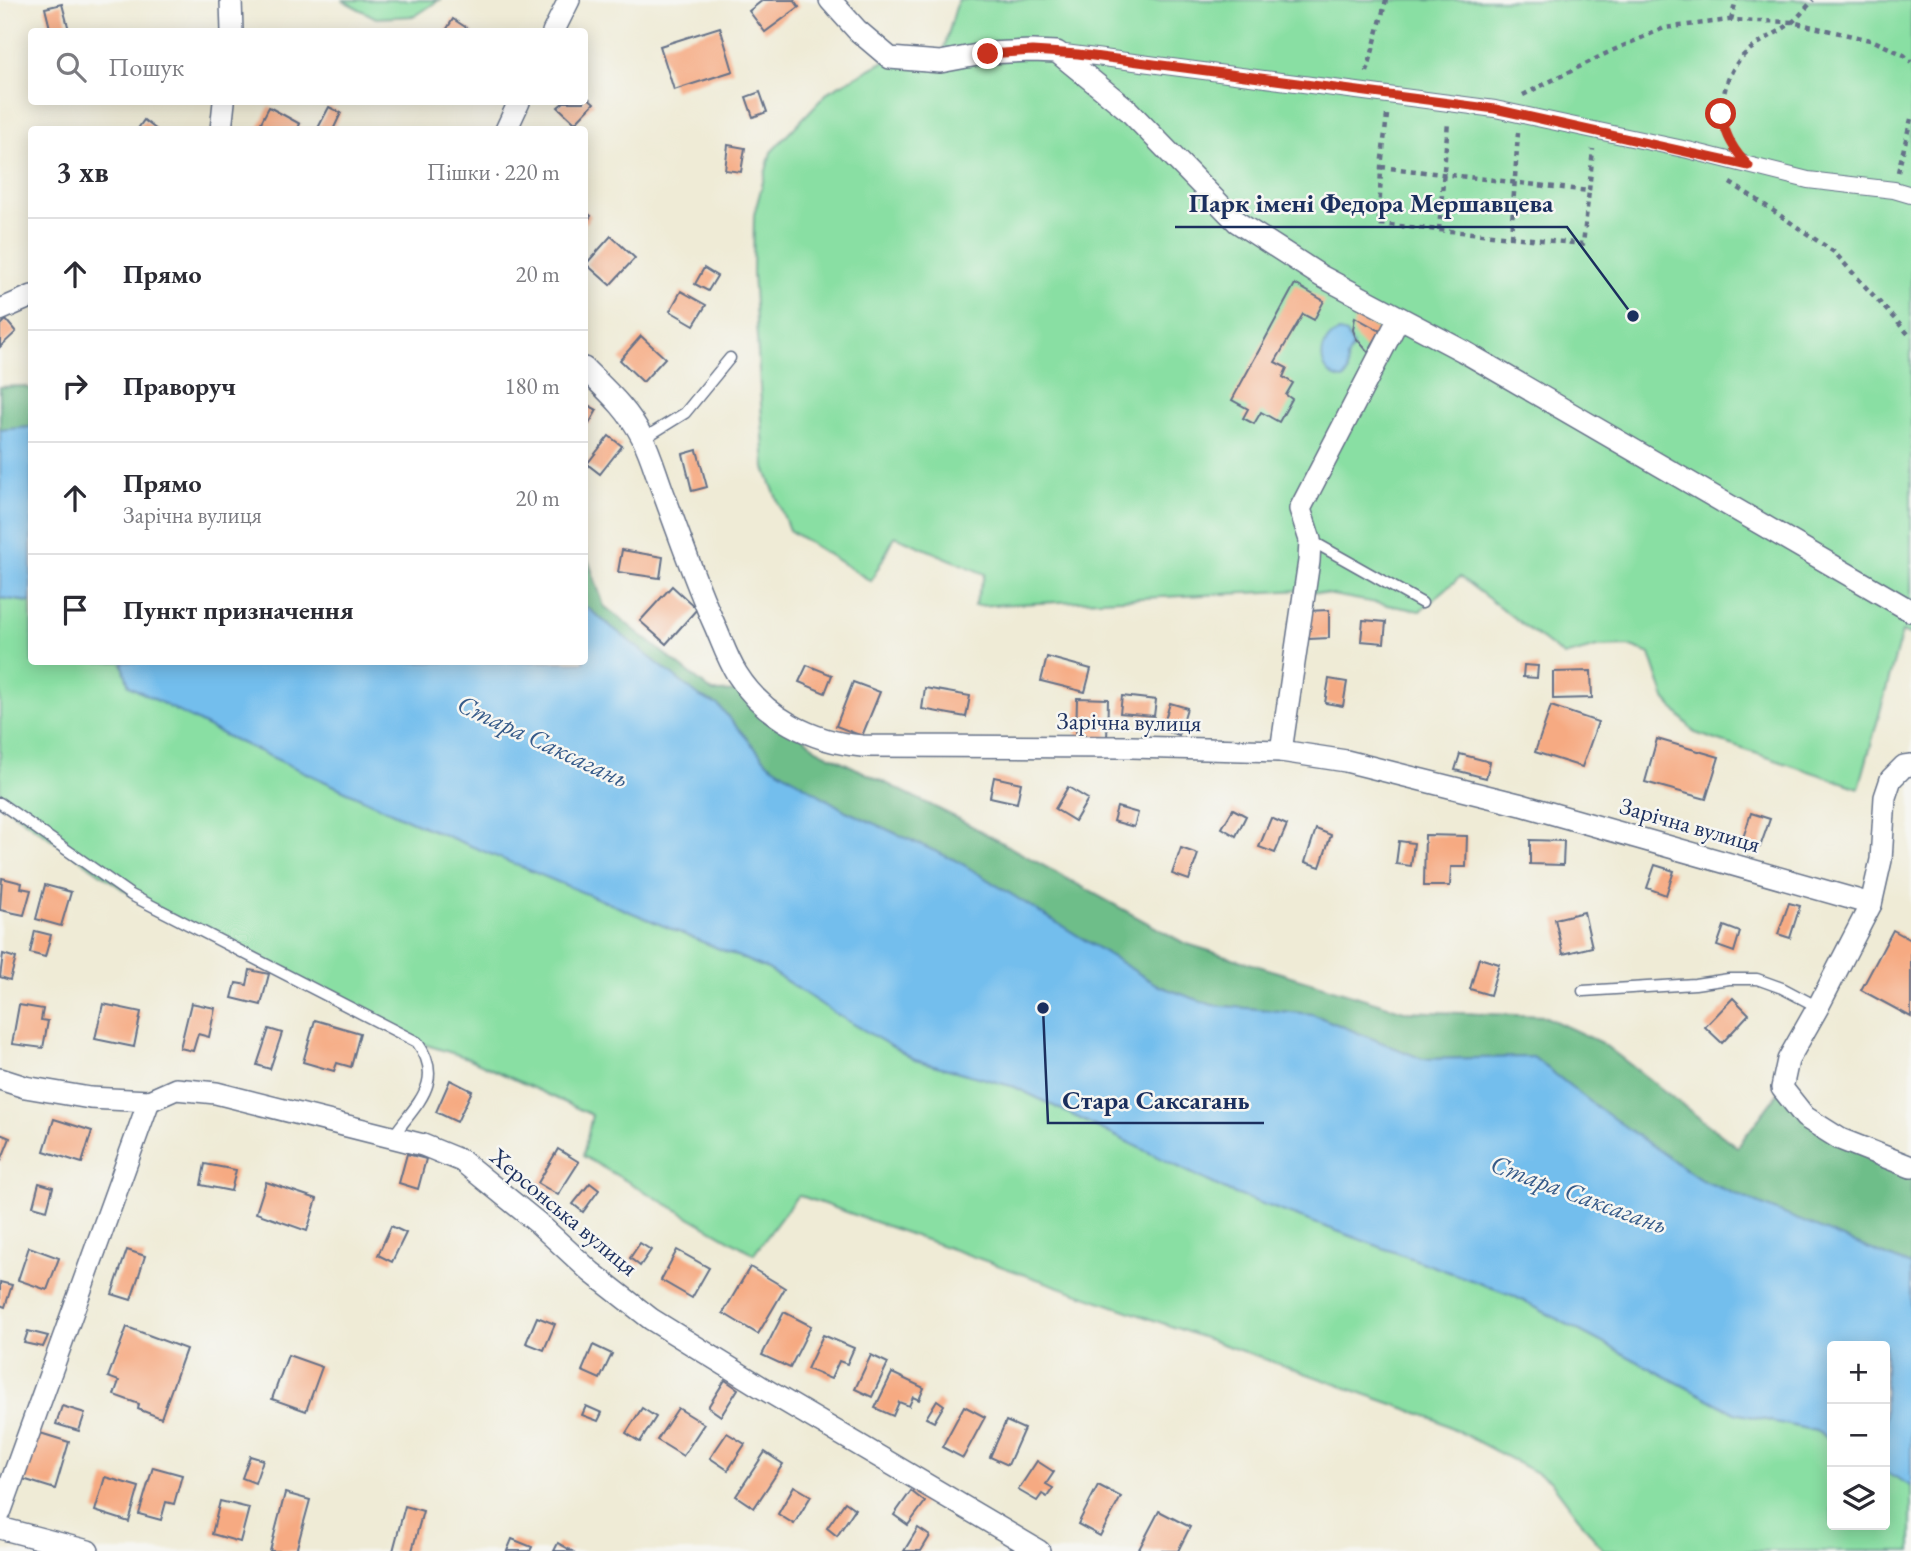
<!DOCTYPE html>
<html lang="uk">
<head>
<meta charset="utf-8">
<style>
  :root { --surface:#fff; --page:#f7f7f7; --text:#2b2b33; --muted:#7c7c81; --line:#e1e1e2 }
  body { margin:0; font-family:"EB Garamond",serif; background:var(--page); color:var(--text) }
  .controls { position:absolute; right:21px; bottom:21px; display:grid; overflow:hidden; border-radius:7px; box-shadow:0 4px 18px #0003 }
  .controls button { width:63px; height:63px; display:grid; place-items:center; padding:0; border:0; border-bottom:2px solid var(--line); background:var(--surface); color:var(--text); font:35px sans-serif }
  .stop { position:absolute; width:21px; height:21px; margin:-16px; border:5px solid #c8321e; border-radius:50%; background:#fff }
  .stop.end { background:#c8321e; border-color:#fff; box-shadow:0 2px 7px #0008 }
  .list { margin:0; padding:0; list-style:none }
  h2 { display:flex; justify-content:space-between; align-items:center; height:91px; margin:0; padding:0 28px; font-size:30px }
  h2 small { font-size:23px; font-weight:400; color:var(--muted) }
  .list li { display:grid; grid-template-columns:46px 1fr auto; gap:21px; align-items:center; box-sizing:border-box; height:112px; padding:0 28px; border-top:2px solid var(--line) }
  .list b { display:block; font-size:26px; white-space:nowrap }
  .list p { margin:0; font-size:23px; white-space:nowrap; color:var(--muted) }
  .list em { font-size:23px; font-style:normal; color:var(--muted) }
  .icon { flex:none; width:38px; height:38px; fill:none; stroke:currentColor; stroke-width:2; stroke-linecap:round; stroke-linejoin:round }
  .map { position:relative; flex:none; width:1911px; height:1551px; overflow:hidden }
  .search { position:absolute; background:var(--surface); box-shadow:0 4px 18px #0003; left:28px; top:28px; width:560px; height:77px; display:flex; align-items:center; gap:18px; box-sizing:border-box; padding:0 24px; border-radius:7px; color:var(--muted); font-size:26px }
  .panel { position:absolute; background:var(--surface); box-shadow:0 4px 18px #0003; left:28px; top:126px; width:560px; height:539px; border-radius:7px }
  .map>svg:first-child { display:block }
</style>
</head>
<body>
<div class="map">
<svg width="1911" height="1551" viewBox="0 0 1911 1551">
  <rect width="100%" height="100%" fill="#f6f6f2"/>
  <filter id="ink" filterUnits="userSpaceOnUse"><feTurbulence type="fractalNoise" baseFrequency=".0143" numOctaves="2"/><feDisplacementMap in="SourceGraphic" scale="14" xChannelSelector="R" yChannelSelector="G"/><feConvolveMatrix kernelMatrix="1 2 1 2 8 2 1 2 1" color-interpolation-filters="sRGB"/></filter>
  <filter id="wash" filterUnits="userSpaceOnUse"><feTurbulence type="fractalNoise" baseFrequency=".00686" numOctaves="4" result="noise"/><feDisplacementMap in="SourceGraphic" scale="28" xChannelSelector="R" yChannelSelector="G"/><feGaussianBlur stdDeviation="1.57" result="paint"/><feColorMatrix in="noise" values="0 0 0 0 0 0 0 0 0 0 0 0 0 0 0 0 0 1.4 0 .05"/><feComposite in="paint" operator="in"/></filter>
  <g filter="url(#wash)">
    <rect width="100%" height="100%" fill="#efebd6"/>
    <!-- green -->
    <g fill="#89dfa3" stroke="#528780" stroke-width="2">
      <polygon points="342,0 439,0 415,16 376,18"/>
      <polygon points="958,0 1911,0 1911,636 1902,632 1859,788 1695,733 1665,699 1650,654 1628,646 1597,647 1564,656 1460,577 1420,611 1305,590 974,606 985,574 895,536 871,581 789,530 765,468 753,273 754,215 771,152 829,91 890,58 940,62"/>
      <polygon points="0,598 31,602 32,662 122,662 129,686 226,736 413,822 768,969 833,1012 915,1060 1015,1087 1230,1192 1512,1295 1735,1413 1816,1431 1832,1441 1832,1525 1885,1525 1885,1471 1911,1486 1911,1551 1604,1551 1550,1480 1435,1419 798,1195 754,1254 583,1156 592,1115 468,1058 417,1042 131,895 0,803"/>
    </g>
    <!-- forest -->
    <g fill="#6ebe89" stroke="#447674" stroke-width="2">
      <polygon points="23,386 31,389 31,427 0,430 0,387"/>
      <polygon points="584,548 604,606 713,692 754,691 816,749 957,818 1184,943 1404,1011 1544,1016 1602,1043 1737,1147 1782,1088 1805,1117 1911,1167 1911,1266 1701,1180 1597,1107 1533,1057 1422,1059 1312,1014 1212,1005 1159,986 959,862 846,811 768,763 718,705 700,697 585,606"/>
    </g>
    <!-- water -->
    <g fill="#73beed" stroke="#4776a6" stroke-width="2">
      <path d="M 1339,332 L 1347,334 L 1353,346 L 1347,358 L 1348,372 L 1345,379 C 1317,379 1315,340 1339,332 Z"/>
      <polygon points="31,427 32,427 31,602 0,598 0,430"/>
      <polygon points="585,606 700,697 718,705 768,763 846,811 959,862 1159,986 1212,1005 1312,1014 1422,1059 1533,1057 1597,1107 1701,1180 1911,1266 1911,1486 1885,1471 1885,1346 1832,1346 1832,1441 1816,1431 1735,1413 1512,1295 1230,1192 1015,1087 915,1060 833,1012 768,969 413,822 226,736 129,686 122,662 584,662"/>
    </g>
    <g id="blocks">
      <!-- building -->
      <g fill="#f6aa82">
        <polygon points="763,0 794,0 799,7 765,32 749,11"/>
        <polygon points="62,4 69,30 51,32 45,8"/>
        <polygon points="453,19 473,32 445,32"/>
        <polygon points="720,27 733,71 674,90 660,46"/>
        <polygon points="760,92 767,112 753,117 746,97"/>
        <polygon points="584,94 594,103 575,123 558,107 564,102 584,102"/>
        <polygon points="269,107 300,124 297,130 257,130"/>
        <polygon points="329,107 341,113 333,130 321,130 318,128"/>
        <polygon points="144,120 157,130 137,130"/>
        <polygon points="728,145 745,148 741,172 725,170"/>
        <polygon points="584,210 591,216 584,225"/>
        <polygon points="611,236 635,258 610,285 586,264"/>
        <polygon points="704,268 717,276 708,291 695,284"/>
        <polygon points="1295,284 1324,301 1314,320 1303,314 1275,362 1287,368 1283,377 1293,383 1286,395 1292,399 1279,422 1261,412 1254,424 1243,418 1248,409 1232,400"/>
        <polygon points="681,291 706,305 694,325 670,311"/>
        <polygon points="1355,317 1380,331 1368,352 1356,338 1353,330"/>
        <polygon points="6,320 16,332 0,347 0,326"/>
        <polygon points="641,336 665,358 643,382 620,360"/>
        <polygon points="584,403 597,410 589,424 584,422"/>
        <polygon points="609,436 622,446 600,474 587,464"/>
        <polygon points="697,450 707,487 692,491 683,454"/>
        <polygon points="622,550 663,557 660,578 618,572"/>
        <polygon points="672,586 697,609 666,644 640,621"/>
        <polygon points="1329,610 1329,638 1309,639 1307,611"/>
        <polygon points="1363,620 1386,622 1384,643 1361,641"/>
        <polygon points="1047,657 1091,669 1085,692 1041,681"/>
        <polygon points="807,665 832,675 825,693 799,682"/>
        <polygon points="1524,665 1538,666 1537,678 1523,677"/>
        <polygon points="1591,671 1592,698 1553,699 1553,672"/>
        <polygon points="1329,679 1347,682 1343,706 1325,703"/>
        <polygon points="853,682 880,692 862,736 836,726"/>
        <polygon points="925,688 970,696 966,717 922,709"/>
        <polygon points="1122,696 1156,700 1154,716 1120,713"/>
        <polygon points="1077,698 1108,699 1107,741 1076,740"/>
        <polygon points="1170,703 1187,708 1179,735 1162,730"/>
        <polygon points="1551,706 1598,722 1582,767 1535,752"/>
        <polygon points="1657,739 1719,757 1706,799 1645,782"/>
        <polygon points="1460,754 1490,762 1486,778 1455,770"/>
        <polygon points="994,777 1021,783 1017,803 990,797"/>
        <polygon points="1068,787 1088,799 1075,821 1055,809"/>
        <polygon points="1117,807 1138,813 1134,827 1113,821"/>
        <polygon points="1233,809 1246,816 1236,836 1222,828"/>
        <polygon points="1751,813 1770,819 1760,847 1742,841"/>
        <polygon points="1271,818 1287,825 1275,853 1259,847"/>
        <polygon points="1316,829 1331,835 1320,867 1305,862"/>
        <polygon points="1425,835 1467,836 1466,867 1451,867 1450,886 1424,886"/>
        <polygon points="1530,840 1564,841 1563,865 1530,864"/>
        <polygon points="1399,841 1414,843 1411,866 1396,864"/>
        <polygon points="1181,848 1198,854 1189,880 1172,874"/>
        <polygon points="1655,865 1674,871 1666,895 1647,888"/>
        <polygon points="2,878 22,883 21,888 31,890 24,915 0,910"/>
        <polygon points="45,885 71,892 61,926 36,919"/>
        <polygon points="1789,903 1800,906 1790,938 1778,934"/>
        <polygon points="1584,912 1592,947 1563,954 1555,919"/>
        <polygon points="1724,926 1740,932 1734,952 1717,946"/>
        <polygon points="1893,930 1911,940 1911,1017 1861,990"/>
        <polygon points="35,931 51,935 45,957 30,953"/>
        <polygon points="3,954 16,958 10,980 0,977"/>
        <polygon points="1479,958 1499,964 1490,995 1470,989"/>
        <polygon points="250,970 269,974 261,1005 232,998 236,983 247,985"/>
        <polygon points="1733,998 1749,1014 1722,1043 1705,1027"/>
        <polygon points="191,1003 215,1008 209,1037 198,1034 193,1051 180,1048"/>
        <polygon points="103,1004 141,1012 134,1047 95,1039"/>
        <polygon points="19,1005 43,1009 41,1020 48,1021 43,1048 12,1044"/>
        <polygon points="315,1020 360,1033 351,1067 337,1063 334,1071 303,1062"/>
        <polygon points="269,1029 282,1033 270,1069 257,1065"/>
        <polygon points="450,1080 472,1091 457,1122 436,1112"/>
        <polygon points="54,1119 92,1131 82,1163 44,1151"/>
        <polygon points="0,1134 10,1138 0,1163"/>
        <polygon points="558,1149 579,1162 558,1195 538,1183"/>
        <polygon points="407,1154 426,1159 418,1189 399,1183"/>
        <polygon points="205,1164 236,1170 231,1191 201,1185"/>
        <polygon points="266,1182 317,1199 307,1231 256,1213"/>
        <polygon points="39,1183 53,1187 47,1210 33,1206"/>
        <polygon points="590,1183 599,1190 583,1212 573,1204"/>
        <polygon points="391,1226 406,1233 392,1262 378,1255"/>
        <polygon points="640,1243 651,1250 640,1266 630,1258"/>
        <polygon points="29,1247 59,1258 47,1290 18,1280"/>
        <polygon points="127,1250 145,1256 131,1300 112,1294"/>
        <polygon points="677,1250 709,1268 692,1298 661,1280"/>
        <polygon points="750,1267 785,1288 758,1334 723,1313"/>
        <polygon points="0,1282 12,1285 5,1307 0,1305"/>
        <polygon points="784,1312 811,1326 790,1368 762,1355"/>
        <polygon points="537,1317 555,1324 544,1350 526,1343"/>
        <polygon points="127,1327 186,1349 161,1418 138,1409 139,1404 114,1395 119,1381 108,1377"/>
        <polygon points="28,1331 48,1336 43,1347 24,1343"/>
        <polygon points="823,1335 854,1348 847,1364 839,1361 831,1379 807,1369"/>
        <polygon points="593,1345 612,1354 600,1379 582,1371"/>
        <polygon points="288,1355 322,1367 306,1411 272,1399"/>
        <polygon points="871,1355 888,1363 872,1397 855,1389"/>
        <polygon points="892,1373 924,1388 919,1400 913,1397 909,1406 899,1402 893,1416 875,1408"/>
        <polygon points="725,1380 738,1389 721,1416 708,1407"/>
        <polygon points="937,1400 944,1405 934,1422 926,1418"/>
        <polygon points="62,1406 85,1413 79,1431 56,1424"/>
        <polygon points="586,1406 602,1413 598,1421 582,1415"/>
        <polygon points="964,1406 985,1417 963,1458 942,1447"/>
        <polygon points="642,1408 656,1417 640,1442 626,1433"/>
        <polygon points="678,1408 704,1424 683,1456 657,1440"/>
        <polygon points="1006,1421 1024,1429 1008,1465 990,1457"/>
        <polygon points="37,1432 69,1442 55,1489 23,1479"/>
        <polygon points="727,1433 745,1444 728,1470 710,1458"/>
        <polygon points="765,1452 783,1464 754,1508 736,1496"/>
        <polygon points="250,1456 263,1460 255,1483 242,1478"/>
        <polygon points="1037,1461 1054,1472 1046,1484 1053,1488 1047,1497 1042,1494 1037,1501 1018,1490"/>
        <polygon points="153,1467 182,1475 174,1504 166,1502 161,1520 139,1514"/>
        <polygon points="105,1477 139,1487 129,1522 95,1511"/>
        <polygon points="1098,1485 1121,1497 1100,1536 1078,1524"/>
        <polygon points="794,1486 811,1496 794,1524 778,1514"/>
        <polygon points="911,1491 925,1502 908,1525 894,1515"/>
        <polygon points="285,1493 310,1500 296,1551 270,1551"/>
        <polygon points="220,1501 249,1508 240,1542 212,1534"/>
        <polygon points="845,1502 855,1509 837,1536 827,1528"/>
        <polygon points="405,1506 423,1511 412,1551 393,1551"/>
        <polygon points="1159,1511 1190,1527 1178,1551 1138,1551"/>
        <polygon points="918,1528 930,1536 921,1551 904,1551"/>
        <polygon points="512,1539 532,1547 530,1551 507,1551"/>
        <polygon points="558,1543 572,1551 554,1551"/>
      </g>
    </g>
  </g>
  <g filter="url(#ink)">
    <use href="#blocks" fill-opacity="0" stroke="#657188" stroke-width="2"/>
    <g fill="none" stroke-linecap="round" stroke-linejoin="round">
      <!-- service casing -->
      <g stroke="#657188" stroke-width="13">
        <g id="service">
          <polyline points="643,439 685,413 730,358"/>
          <polyline points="1310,540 1422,603"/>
          <path d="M 0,803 L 131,895 L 417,1042 C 447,1083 414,1105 392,1138"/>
          <polyline points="1583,991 1695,984 1729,979 1757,979 1782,988 1818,1007"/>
        </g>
      </g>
      <!-- pedestrian casing -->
      <g stroke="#657188" stroke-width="18">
        <polyline id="pedestrian" points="1057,52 1495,109 1688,150 1808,180 1894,190 1911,195"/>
      </g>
      <!-- minor casing -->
      <g stroke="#657188" stroke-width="24">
        <g id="minor">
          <polyline points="231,0 232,32"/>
          <polyline points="830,0 857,30 890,58 940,62 988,53 1032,51 1057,52 1128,110 1237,222 1321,276 1463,351 1911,611"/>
          <polyline points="553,32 569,0"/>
          <polyline points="221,130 224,102"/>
          <polyline points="506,130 519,102"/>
          <polyline points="0,310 32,296"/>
          <path d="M 584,368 C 606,390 628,409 642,437 C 651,454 656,474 663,492 C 680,537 695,582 715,626 C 722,642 728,660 737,674 C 764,717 812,742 862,746 L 1131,747 L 1281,751 L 1346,761 L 1522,805 L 1871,904"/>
          <polyline points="1281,751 1309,561 1310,540 1300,509 1399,318"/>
          <polyline points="1911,765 1904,766 1891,779 1885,797 1881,860 1871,904 1818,1007 1788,1060 1782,1088 1805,1117 1840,1139 1911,1167"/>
          <polyline points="0,1079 25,1087 90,1098 149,1101 176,1089 216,1093 423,1145 462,1161 538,1223 591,1272 651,1319 761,1387 1039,1551"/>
          <polyline points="0,1513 149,1101"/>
          <polyline points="0,1528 88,1551"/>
        </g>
      </g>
      <!-- path -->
      <g stroke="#657188" stroke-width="4.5" stroke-dasharray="5 5" stroke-linecap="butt">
        <polyline points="1731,20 1736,0"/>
        <polyline points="1367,72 1386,0"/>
        <polyline points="1523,95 1607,53 1664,28 1729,20 1792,22 1874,41 1904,55 1911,62"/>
        <polyline points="1387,115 1381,167 1379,224 1583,244 1589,191"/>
        <path d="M 1729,141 C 1717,115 1722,80 1741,58 C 1754,43 1775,35 1790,24 C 1799,17 1806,8 1813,0"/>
        <polyline points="1381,167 1589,191 1593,149"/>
        <polyline points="1898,172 1911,119"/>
        <polyline points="1730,183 1753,197 1834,252 1911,337"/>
        <polyline points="1439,230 1448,122"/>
        <polyline points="1511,237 1518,133"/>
      </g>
      <!-- service -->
      <use href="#service" stroke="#fff" stroke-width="10"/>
      <!-- pedestrian -->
      <use href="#pedestrian" stroke="#fff" stroke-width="16"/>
      <!-- minor -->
      <use href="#minor" stroke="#fff" stroke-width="21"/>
    </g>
  </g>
  <g fill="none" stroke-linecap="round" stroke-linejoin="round" filter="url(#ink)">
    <!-- route -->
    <path stroke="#c8321e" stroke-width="9" d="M 988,54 L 1032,51 L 1078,54 L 1495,109 L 1749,166 C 1733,150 1726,136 1721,114"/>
  </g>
  <g text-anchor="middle" stroke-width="5" stroke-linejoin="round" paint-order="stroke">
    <!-- street labels -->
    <g font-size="24" fill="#1b2f5e" stroke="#f6f6f2">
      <text transform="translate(1129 722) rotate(1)" y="8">Зарічна вулиця</text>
      <text transform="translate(1690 825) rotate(16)" y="8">Зарічна вулиця</text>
      <text transform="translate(564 1212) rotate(40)" y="8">Херсонська вулиця</text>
    </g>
    <!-- water labels -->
    <g font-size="26" font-style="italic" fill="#355a89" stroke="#f6f6f2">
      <text transform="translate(543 741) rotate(25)" y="9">Стара Саксагань</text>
      <text transform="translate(1579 1194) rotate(20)" y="9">Стара Саксагань</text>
    </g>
  </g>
  <!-- callouts -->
  <path fill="none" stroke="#1b2f5e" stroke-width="2.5" d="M1633 316L1567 227H1175M1043 1008L1048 1123H1264"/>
  <g fill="#1b2f5e" stroke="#f6f6f2" stroke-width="2.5">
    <circle cx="1633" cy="316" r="7"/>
    <circle cx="1043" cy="1008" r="7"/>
  </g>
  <g font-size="26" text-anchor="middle" font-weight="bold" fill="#1b2f5e" stroke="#f6f6f2" stroke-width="5" stroke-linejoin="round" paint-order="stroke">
    <text x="1371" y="212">Парк імені Федора Мершавцева</text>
    <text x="1156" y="1109">Стара Саксагань</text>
  </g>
</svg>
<div class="controls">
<button>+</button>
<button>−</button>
<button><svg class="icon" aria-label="layers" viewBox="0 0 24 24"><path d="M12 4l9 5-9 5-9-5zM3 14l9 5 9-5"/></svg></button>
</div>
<div class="stop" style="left:1721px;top:114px"></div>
<div class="stop end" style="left:988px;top:54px"></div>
<div class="search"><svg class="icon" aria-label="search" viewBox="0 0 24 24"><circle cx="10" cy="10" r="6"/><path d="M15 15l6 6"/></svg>Пошук</div>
<section class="panel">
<h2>3 хв<small>Пішки · 220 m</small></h2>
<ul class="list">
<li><svg class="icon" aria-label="ahead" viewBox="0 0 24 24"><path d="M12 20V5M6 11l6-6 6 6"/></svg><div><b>Прямо</b></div><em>20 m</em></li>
<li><svg class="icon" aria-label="right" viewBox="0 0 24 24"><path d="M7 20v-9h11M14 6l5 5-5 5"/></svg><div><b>Праворуч</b></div><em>180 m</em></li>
<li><svg class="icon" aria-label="ahead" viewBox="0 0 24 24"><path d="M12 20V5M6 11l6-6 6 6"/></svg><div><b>Прямо</b><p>Зарічна вулиця</p></div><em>20 m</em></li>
<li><svg class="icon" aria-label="arrive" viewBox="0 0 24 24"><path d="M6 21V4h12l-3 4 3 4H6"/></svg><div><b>Пункт призначення</b></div></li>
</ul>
</section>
</div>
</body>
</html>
